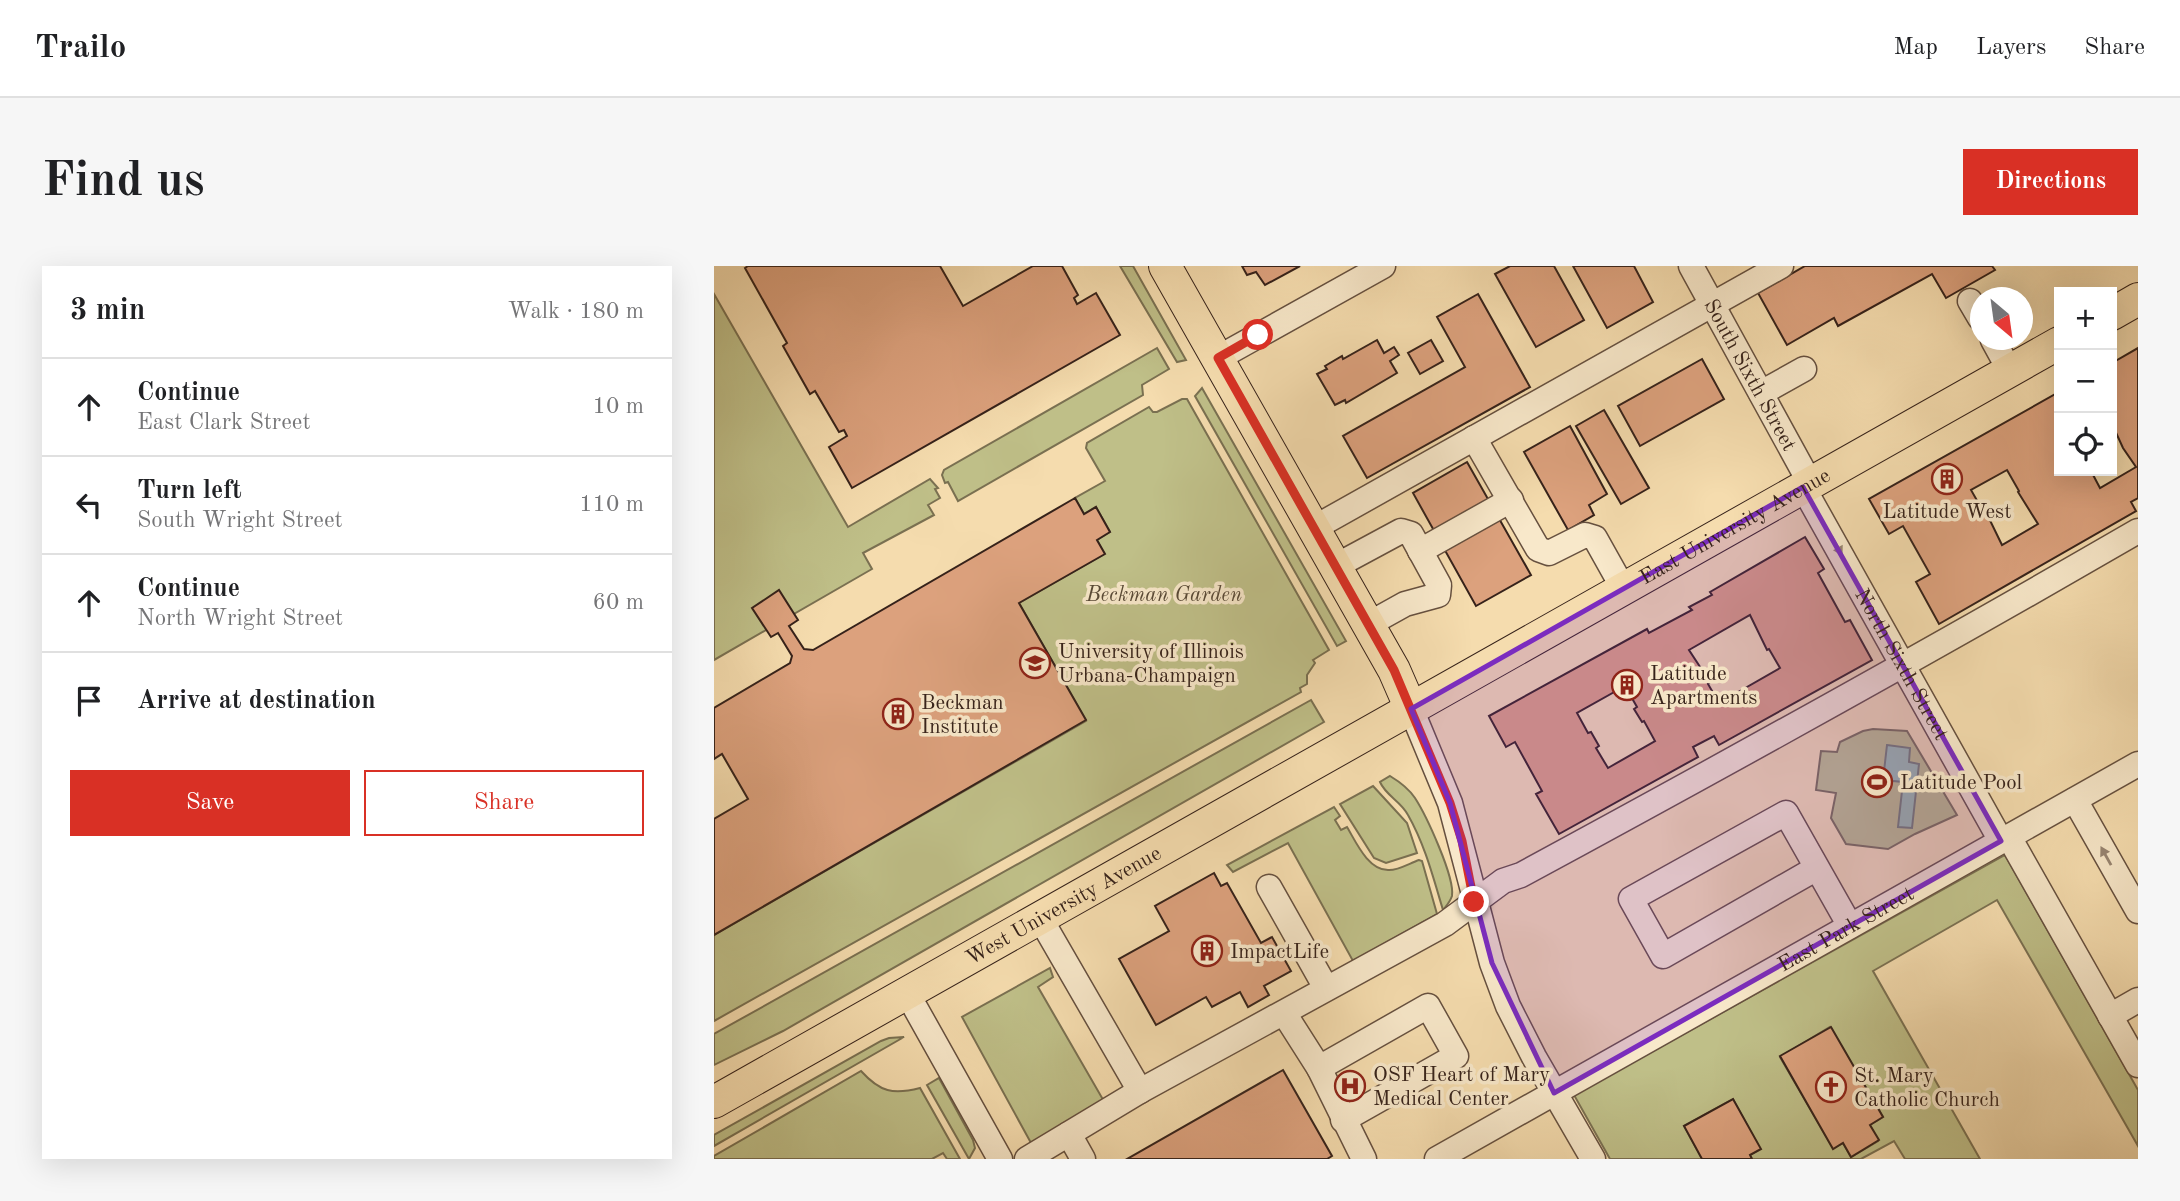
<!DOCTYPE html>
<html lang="en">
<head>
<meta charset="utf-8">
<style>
  :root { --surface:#fff; --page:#f6f6f6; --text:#202124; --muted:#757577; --line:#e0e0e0; --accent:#d93025 }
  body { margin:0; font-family:"Old Standard TT",serif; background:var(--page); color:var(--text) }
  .controls { position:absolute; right:21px; top:21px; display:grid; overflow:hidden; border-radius:0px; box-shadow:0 7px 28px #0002 }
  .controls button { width:63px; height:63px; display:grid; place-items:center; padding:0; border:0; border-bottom:2px solid var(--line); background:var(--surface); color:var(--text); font:35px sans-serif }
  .compass { position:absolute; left:1256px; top:21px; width:63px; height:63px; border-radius:50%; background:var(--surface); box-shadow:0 7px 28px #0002; rotate:151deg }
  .stop { position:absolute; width:21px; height:21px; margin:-16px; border:5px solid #d93025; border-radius:50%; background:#fff }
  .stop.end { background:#d93025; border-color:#fff; box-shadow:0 2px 7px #0008 }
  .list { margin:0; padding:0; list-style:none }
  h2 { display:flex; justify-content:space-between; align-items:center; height:91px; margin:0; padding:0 28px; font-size:30px }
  h2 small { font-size:23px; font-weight:400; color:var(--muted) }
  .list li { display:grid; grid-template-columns:46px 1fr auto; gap:21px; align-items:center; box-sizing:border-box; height:98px; padding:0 28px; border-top:2px solid var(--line) }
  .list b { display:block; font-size:26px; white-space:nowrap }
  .list p { margin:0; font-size:23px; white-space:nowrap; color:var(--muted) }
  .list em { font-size:23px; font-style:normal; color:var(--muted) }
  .actions { display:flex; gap:14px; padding:21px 28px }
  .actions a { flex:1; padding:16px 0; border:2px solid var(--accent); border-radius:0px; text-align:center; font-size:24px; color:var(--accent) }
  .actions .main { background:var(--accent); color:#fff }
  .icon { flex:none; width:38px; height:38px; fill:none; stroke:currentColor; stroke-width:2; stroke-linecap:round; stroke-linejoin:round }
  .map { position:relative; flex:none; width:1424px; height:893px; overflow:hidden; border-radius:0px }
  header { display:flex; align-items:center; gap:42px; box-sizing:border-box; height:98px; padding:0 35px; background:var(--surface); border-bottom:2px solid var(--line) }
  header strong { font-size:33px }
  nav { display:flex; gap:38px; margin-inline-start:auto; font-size:24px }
  .intro { display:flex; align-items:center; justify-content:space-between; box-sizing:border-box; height:168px; padding:0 42px }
  h1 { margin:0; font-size:49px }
  .button { padding:18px 32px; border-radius:0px; background:var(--accent); color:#fff; font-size:24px; font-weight:700 }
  main { display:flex; gap:42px; padding:0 42px }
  aside { flex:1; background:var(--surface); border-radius:0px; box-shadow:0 7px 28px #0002 }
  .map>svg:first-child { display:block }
</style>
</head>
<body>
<header>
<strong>Trailo</strong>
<nav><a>Map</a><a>Layers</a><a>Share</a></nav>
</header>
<div class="intro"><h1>Find us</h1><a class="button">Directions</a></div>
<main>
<aside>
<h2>3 min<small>Walk · 180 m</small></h2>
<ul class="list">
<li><svg class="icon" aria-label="ahead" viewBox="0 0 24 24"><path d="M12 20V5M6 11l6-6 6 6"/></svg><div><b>Continue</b><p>East Clark Street</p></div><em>10 m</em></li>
<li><svg class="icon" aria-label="left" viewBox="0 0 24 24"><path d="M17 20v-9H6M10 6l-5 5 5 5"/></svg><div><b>Turn left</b><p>South Wright Street</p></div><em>110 m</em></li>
<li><svg class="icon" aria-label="ahead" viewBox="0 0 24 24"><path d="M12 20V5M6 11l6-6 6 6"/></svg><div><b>Continue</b><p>North Wright Street</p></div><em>60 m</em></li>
<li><svg class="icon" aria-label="arrive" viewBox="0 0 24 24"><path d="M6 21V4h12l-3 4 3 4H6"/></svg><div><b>Arrive at destination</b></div></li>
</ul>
<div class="actions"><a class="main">Save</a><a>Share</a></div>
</aside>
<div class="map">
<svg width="1424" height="893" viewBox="0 0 1424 893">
  <rect width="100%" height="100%" fill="#f5dcae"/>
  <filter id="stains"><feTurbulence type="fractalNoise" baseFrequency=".00286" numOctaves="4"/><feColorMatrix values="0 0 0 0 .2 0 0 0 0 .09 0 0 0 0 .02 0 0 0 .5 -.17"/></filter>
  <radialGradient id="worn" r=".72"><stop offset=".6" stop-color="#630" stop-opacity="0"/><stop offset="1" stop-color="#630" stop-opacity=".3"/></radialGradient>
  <!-- green -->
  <g fill="#bfbf88" stroke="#7a7051" stroke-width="2" fill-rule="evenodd">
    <polygon points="406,0 419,0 472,94 463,96"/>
    <polygon points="0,28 134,261 216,213 224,222 221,223 226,232 214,239 220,249 149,287 158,303 0,394"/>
    <polygon points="443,82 455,103 428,119 429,129 244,235 234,216 231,217 228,209 230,204"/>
    <polygon points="488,122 632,375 623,380 481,130"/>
    <polygon points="468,133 473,133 615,384 599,394 601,397 593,409 593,418 586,422 587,426 0,755 0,669 372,455 305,337 390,288 383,274 396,266 382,241 370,248 361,232 391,215 372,182 373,177 435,141 439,146 443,146"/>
    <polygon points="597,434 610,456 69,765 0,799 0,768"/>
    <polygon points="1159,463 1193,465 1243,549 1201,568 1174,583 1132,578 1117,552 1122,527 1102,524 1107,485 1123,486 1126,476 1149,465"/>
    <path d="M 676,510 C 686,516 695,523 701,532 C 712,549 741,611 738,630 C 736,636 733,639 729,644 C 719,611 711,579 694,549 C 687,535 672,530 666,516 Z"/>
    <polygon points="659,520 693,557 703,587 672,597 660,592 626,538"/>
    <path d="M 620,541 L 626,550 L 621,554 L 627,564 L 633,561 C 642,576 654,604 674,604 C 683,605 696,597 705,594 L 708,595 L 723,648 L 639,695 L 574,577 L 519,606 L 513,599 Z"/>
    <path d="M 1291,589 L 1424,824 L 1424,880 L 1283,634 L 1159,705 L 1266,893 L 1191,893 L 1180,875 L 1147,893 L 1038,893 L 1036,889 L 1046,883 L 1019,833 L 970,860 L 988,893 L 896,893 L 860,829 ZM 1116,761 L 1169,851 L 1156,859 L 1164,875 L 1137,891 L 1129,877 L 1119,882 L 1066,791 Z"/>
    <polygon points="336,702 339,711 324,721 391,837 317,877 248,751"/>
    <polygon points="190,771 0,880 0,869 167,775 175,772"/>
    <path d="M 147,805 C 166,826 179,829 206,822 L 246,893 L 233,893 L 229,887 L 218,893 L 0,893 L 0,890 Z"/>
    <polygon points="225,812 259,874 261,882 255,893 213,819"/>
  </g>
  <!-- water -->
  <polygon fill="#9cbcab" stroke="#737e71" stroke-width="2" points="1173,479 1196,482 1195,496 1205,498 1198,562 1184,561 1189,516 1169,514"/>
  <!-- building -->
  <g fill="#dca17d" stroke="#36221a" stroke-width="2" fill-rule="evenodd">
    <polygon points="34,0 226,0 249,40 319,0 348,0 364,29 360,32 363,38 382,27 406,69 138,222 115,181 133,170 130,164 125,166 101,125 96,128 69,80 73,77 31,2"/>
    <polygon points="528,0 586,0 551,19 542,6 533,9"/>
    <polygon points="796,0 840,0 870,54 822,81 781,8"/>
    <polygon points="859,0 920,0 939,36 893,62"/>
    <polygon points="1091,0 1278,0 1281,4 1232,32 1218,8 1124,60 1120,52 1073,79 1044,27"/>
    <polygon points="764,28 816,121 653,212 629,170 751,101 723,51"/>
    <polygon points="663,74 670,87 680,81 685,89 676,95 683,107 632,137 631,134 621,139 603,108 613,103 611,100 628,90 629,93"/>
    <polygon points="717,74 729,95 706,108 694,87"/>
    <path d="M 1424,82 L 1424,232 L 1417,236 L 1422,245 L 1225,358 L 1202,316 L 1216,308 L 1189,260 L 1175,268 L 1155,233 L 1345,126 L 1345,205 L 1377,205 L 1386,222 L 1422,201 L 1409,182 L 1398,158 L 1398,97 ZM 1293,204 L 1305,225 L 1304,226 L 1324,258 L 1288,279 L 1271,244 L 1269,245 L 1257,224 Z"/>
    <polygon points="988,93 1010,133 926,180 904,140"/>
    <polygon points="890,144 935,222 907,238 862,160"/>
    <polygon points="856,160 893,228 875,239 880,249 854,264 810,186"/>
    <polygon points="753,196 817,309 762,340 699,227"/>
    <polygon points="361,232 370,248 382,241 396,266 383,274 391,288 305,337 372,454 0,669 0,553 34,533 8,488 0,493 0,442 76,397 78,390 64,367 57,371 38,342 65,324 84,354 75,360 90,383 99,384"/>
    <path d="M 1091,271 L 1110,303 L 1104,307 L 1131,356 L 1136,354 L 1158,394 L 1005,479 L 1000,470 L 979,481 L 984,491 L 845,568 L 822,528 L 828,525 L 801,476 L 792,481 L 775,450 L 933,363 L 935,367 L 978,344 L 975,341 L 998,329 L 996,326 ZM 1036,349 L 1053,384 L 1055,383 L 1066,402 L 1005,437 L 994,418 L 996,416 L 975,384 ZM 911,420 L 923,441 L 920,443 L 928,456 L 930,455 L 941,475 L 894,502 L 882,482 L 885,480 L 877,466 L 874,467 L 863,447 Z"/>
    <polygon points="500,607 507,620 513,617 547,677 558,671 577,705 550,720 555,729 534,741 526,726 498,741 492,731 442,759 405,693 455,665 441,640"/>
    <polygon points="1117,761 1169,851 1156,859 1165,874 1137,891 1129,877 1119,883 1066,790"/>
    <polygon points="569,804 618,890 613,893 413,893"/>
    <polygon points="1019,833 1047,883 1036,889 1038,893 988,893 970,860"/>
  </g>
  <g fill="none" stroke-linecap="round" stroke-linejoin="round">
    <!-- minor casing -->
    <g stroke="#66503f" stroke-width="27">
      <g id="minor">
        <path id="s1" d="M 977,0 L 1096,217"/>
        <polyline points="1256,35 1266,52"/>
        <polyline points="1279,74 1296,105"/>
        <polyline points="504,92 669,0"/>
        <polyline points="1047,127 1090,103"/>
        <polyline points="760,172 824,283 835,287 871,269 881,272 909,322"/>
        <path id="s2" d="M 1089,221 L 1287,575"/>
        <polyline points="600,262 1067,0"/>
        <polyline points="706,285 797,234"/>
        <polyline points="622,300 687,265 697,268 725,319 724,329 691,338 655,358"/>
        <polyline points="697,443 736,537 778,697 794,740 820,791 879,893"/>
        <polyline points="1361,534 1424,645"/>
        <polyline points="1295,571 1424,799"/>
        <polyline points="1103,602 949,690 917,633 1072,547 1136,660"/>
        <polyline points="555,621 612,722"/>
        <polyline points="326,652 426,825"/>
        <polyline points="193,727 286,893"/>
        <polyline points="570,747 605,802 650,893"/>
        <polyline points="1396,750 1424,734"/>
        <polyline points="605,802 714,740 742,790 629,854"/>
        <polyline points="355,868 369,893"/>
        <path d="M 313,893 L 426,825 L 731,658 L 789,615 L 807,609 C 1014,497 1220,383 1424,265"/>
        <path id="s3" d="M 723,893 L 1424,498"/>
      </g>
    </g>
    <!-- major casing -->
    <g stroke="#36221a" stroke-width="34">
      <g id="major">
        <polyline points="451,0 680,404 697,443"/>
        <polyline points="1398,48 1424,33"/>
        <path id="s4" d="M 0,836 L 1345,77"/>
      </g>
    </g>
    <!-- minor -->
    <use href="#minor" stroke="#f8e8ca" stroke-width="24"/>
    <!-- major -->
    <use href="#major" stroke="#f5dcae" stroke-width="32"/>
  </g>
  <!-- one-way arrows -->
  <defs><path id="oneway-solid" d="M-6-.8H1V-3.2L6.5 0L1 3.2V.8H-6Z" transform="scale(1.75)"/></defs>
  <g fill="#978572">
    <use href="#oneway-solid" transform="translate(1123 280) rotate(61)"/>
    <use href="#oneway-solid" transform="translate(1392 590) rotate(-119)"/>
  </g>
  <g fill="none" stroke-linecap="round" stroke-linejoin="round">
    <!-- route -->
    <polyline stroke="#d93025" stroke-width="9" points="544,69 504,92 680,404 736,537 748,575 760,636"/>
  </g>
  <!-- marked area -->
  <path fill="#7b2cbf" fill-opacity="0.2" stroke="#7b2cbf" stroke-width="5" stroke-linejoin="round" d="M 1089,221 L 1287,575 L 840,827 L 778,697 L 736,537 L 697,443 Z"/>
  <!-- icons -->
  <defs>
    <g id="building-ring" transform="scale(1.575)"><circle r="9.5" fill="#f8e8ca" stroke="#8f2418" stroke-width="1.5"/><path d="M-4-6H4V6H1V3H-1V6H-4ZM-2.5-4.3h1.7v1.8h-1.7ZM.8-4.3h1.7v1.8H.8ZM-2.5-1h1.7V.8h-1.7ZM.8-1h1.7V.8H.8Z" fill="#8f2418"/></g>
    <g id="university-ring" transform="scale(1.575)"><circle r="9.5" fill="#f8e8ca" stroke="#8f2418" stroke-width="1.5"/><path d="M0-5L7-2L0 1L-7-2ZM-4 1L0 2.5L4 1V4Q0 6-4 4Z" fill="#8f2418"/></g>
    <g id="stadium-ring" transform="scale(1.575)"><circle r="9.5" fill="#f8e8ca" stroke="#8f2418" stroke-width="1.5"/><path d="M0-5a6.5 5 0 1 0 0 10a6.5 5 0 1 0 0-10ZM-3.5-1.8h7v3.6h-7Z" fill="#8f2418"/></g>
    <g id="hospital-ring" transform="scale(1.575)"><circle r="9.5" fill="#f8e8ca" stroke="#8f2418" stroke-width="1.5"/><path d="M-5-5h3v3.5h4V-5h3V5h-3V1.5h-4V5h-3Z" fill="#8f2418"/></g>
    <g id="church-ring" transform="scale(1.575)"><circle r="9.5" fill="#f8e8ca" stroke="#8f2418" stroke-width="1.5"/><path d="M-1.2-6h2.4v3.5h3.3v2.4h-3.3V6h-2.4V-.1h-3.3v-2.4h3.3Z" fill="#8f2418"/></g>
  </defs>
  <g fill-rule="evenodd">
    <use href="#building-ring" x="1233" y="213"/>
    <use href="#university-ring" x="321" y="397"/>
    <use href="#building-ring" x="913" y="419"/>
    <use href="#building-ring" x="184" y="448"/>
    <use href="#stadium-ring" x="1163" y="516"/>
    <use href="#building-ring" x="493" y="685"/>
    <use href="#hospital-ring" x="636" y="820"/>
    <use href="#church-ring" x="1117" y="821"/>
  </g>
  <g text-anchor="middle" stroke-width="7" stroke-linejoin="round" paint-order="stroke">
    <!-- street labels -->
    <g font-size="21" fill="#36221a" stroke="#f8e8ca">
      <text dy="7" stroke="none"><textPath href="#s1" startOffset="124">South Sixth Street</textPath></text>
      <text dy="7" stroke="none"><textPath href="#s4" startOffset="1172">East University Avenue</textPath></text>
      <text dy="7" stroke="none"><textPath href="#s2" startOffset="203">North Sixth Street</textPath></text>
      <text dy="7" stroke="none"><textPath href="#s4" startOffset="401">West University Avenue</textPath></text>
      <text dy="7" stroke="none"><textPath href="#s3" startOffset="469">East Park Street</textPath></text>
    </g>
    <!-- poi labels -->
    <g font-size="21" fill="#36221a" stroke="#f8e8ca" text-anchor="start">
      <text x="1233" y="252" text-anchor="middle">Latitude West</text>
      <text x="344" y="392">University of Illinois<tspan x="344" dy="24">Urbana-Champaign</tspan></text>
      <text x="936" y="414">Latitude<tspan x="936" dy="24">Apartments</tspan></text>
      <text x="207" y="443">Beckman<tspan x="207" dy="24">Institute</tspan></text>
      <text x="1186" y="523">Latitude Pool</text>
      <text x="516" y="692">ImpactLife</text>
      <text x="659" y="815">OSF Heart of Mary<tspan x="659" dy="24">Medical Center</tspan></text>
      <text x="1140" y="816">St. Mary<tspan x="1140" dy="24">Catholic Church</tspan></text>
    </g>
    <!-- park labels -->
    <g font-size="21" font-style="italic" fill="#584936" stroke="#f8e8ca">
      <text x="450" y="335">Beckman Garden</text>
    </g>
  </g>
  <rect width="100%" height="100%" filter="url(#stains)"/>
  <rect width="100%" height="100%" fill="url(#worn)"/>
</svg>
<div class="controls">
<button>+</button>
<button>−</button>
<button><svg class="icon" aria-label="locate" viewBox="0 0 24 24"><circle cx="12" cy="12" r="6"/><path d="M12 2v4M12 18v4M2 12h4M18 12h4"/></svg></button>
</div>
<svg class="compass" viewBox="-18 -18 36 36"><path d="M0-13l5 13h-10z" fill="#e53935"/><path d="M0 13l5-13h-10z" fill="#757577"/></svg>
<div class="stop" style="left:544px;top:69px"></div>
<div class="stop end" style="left:760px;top:636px"></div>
</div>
</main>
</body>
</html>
